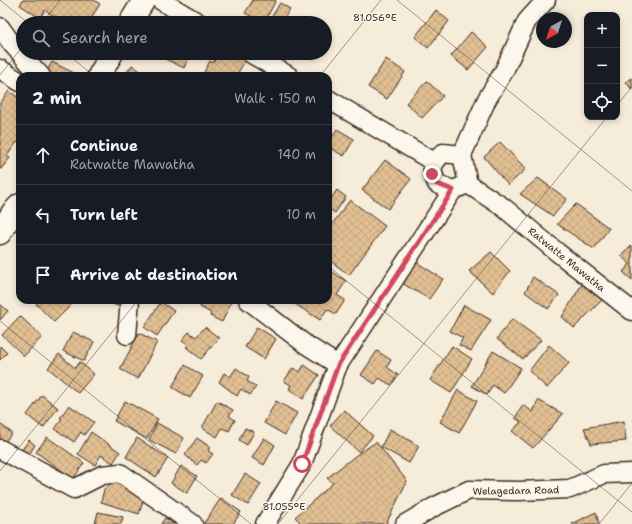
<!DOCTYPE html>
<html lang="en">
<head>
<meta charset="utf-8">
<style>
  :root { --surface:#171b24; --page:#242831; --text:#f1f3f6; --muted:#9ea1a6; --line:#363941 }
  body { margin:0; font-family:"Shantell Sans",sans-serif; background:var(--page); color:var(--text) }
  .controls { position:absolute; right:12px; top:12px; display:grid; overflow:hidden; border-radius:8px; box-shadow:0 2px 6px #0003 }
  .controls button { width:36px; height:36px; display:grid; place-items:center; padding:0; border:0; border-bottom:1px solid var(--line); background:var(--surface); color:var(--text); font:20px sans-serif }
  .compass { position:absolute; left:536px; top:12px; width:36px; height:36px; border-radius:50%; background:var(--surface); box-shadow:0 2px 6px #0003; rotate:219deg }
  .stop { position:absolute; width:12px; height:12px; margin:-9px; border:3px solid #d1495b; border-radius:50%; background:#fff }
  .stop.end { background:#d1495b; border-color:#fff; box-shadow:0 1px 4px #0008 }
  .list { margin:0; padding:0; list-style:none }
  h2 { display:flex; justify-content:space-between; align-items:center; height:52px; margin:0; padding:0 16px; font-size:17px }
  h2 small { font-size:13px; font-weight:400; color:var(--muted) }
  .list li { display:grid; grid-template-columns:26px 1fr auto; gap:12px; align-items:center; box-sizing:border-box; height:60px; padding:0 16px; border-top:1px solid var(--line) }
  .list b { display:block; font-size:15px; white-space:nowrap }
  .list p { margin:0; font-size:13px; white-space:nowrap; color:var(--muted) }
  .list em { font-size:13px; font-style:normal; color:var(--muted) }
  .icon { flex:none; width:22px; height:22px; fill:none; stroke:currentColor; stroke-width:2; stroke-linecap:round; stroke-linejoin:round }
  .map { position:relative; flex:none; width:632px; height:524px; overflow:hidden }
  .search { position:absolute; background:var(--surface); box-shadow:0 2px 6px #0003; left:16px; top:16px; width:316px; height:44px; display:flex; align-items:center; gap:10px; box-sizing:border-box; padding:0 14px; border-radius:22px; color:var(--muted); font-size:15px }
  .panel { position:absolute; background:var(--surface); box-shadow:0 2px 6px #0003; left:16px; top:72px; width:316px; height:232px; border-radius:12px }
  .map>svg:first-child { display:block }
</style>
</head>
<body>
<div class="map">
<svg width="632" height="524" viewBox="0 0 632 524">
  <defs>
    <pattern id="building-cross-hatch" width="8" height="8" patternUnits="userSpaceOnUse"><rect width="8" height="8" fill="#e1bf93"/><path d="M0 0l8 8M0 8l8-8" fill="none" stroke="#c2a47e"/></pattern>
  </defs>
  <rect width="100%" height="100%" fill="#f6ecda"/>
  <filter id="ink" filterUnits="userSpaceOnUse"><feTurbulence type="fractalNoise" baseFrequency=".025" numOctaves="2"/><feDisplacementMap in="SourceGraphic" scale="8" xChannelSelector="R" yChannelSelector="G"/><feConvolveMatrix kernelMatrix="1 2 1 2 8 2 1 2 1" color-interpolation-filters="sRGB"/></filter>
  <g filter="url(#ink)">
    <!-- building -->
    <g fill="url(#building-cross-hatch)" stroke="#3b2a1e">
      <polygon points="23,0 94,0 100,4 88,23 62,23 62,22 45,10 40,18 20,5"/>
      <polygon points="253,0 276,0 264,23 245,13"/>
      <polygon points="280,3 290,9 281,23 268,23"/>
      <polygon points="436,10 449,21 428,48 415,37"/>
      <polygon points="165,16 177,21 176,23 162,23"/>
      <polygon points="471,32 488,47 468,70 451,56"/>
      <polygon points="165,53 191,53 184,68 163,58"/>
      <polygon points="219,53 243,53 248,56 236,76 202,76 210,61 213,63"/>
      <polygon points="302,53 316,53 312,59"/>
      <polygon points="386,59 405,72 387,99 368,87"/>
      <polygon points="52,62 74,73 72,76 57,76 47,71"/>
      <polygon points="132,65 147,76 124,76"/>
      <polygon points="632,78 632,90 626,82"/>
      <polygon points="427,81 443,96 422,118 406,103"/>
      <polygon points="9,91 20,99 20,144 17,142 7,156 10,158 1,169 0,169 0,103"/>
      <polygon points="337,129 354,139 344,156 328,147 328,144"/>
      <polygon points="500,142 526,169 508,185 484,157"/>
      <polygon points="385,160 411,179 388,209 362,190"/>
      <polygon points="538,178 567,199 553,216 520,194"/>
      <polygon points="337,190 346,197 335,213 328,208 328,203"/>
      <polygon points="350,200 385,226 349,275 328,259 328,230"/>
      <polygon points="576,204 609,228 594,249 557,224"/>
      <polygon points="631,246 632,246 632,280 623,272 630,264 621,256"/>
      <polygon points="491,252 510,271 493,293 469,271"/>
      <polygon points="416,262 443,279 429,299 402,283"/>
      <polygon points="328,269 346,281 337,295 345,300 336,314 327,309 320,320 292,302 293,300 328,300"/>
      <polygon points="533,277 559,295 548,309 525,292"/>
      <polygon points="585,279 602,300 574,328 562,317"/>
      <polygon points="40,300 66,300 71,305 54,322 36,304"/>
      <polygon points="103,300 122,300 120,307"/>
      <polygon points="203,300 232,300 222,322 210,316 211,313 200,307"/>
      <polygon points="161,302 174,311 157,336 144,327"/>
      <polygon points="0,304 8,311 0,320"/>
      <polygon points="464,305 491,320 471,351 459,345 463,338 450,331"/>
      <polygon points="20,316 42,337 24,356 2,335"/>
      <polygon points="512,319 541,340 523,359 497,339"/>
      <polygon points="205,327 219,338 201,359 186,347 189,345 182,340 189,332 196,337"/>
      <polygon points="257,327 276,339 264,359 245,347"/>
      <polygon points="73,332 94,342 84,361 63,351"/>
      <polygon points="139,333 157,342 138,379 120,369"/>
      <polygon points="549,345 569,363 547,388 529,371"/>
      <polygon points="0,346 7,353 0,360"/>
      <polygon points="452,346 472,359 451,393 430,380"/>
      <polygon points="377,351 391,360 387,367 398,375 391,385 379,378 375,384 361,375"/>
      <polygon points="493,351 521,368 504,393 493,385 487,395 472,386"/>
      <polygon points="59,354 75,368 80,362 94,374 78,393 48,368"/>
      <polygon points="185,365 203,376 190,398 172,387"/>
      <polygon points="304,365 319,375 303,399 289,389 291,385 284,381 293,368 300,372"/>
      <polygon points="236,368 249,377 247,381 256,387 250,395 241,389 237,396 219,382 224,373 230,377"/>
      <polygon points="458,390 477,401 459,433 440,422"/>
      <polygon points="42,395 58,408 43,428 27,415"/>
      <polygon points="538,400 563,414 533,448 512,431 521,422 515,418 523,405 533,412"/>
      <polygon points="125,401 158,419 147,439 114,421"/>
      <polygon points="217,401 233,410 229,416 235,420 229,431 222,428 217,437 202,428"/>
      <polygon points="276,401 297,413 285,435 264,423"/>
      <polygon points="69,405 94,422 84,435 81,432 74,442 55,429 62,419 60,418"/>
      <polygon points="344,410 373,436 359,452 330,426"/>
      <polygon points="624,421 626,441 591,444 584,428"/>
      <polygon points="157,423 184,438 176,454 149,440"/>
      <polygon points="0,424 12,433 4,443 0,439"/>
      <polygon points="245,428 254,432 247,445 239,440"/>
      <polygon points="390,429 419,446 409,463 381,447"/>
      <polygon points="91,432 120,452 113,463 101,455 95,465 78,454"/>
      <polygon points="47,437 84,463 73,479 36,452"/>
      <polygon points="137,438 168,458 156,477 126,457"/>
      <polygon points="197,438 210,447 208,451 213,454 206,463 201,460 197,465 185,455"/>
      <polygon points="264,438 275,445 264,465 252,458"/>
      <polygon points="29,440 35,445 28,456 21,451"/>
      <polygon points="376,442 407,481 386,524 302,524 295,517 333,483 327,478 355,456"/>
      <polygon points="181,466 197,476 187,493 171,483"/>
      <polygon points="245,474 261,484 248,505 232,495"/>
      <polygon points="120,478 143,501 139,514 101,502 104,489"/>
      <polygon points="221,498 241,512 233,524 206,524 204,523"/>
      <polygon points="98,512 123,517 121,524 95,524"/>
      <polygon points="596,512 599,524 572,524"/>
      <polygon points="165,518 175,524 161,524"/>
    </g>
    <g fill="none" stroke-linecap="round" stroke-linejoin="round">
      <!-- minor casing -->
      <g stroke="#3b2a1e" stroke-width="21">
        <g id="minor">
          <polyline points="160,0 199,23"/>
          <polyline points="0,27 12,44 41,76"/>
          <polyline points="250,53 289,76"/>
          <polyline points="0,69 20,82"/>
          <polyline points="328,99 434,162"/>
          <path d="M 443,153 L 462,155 L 468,184 L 453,190 L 437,184 C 430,168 431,165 443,153 Z"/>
          <polyline points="462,155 487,99 504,71 527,21 546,0"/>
          <polyline points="468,184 503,207 557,252 632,311"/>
          <polyline points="248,300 305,344 338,365"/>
          <polyline points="127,335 130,300"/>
          <polyline points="0,449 74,489 102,475 120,473 193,524"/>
          <polyline points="265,524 302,464 338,365 453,190"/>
          <polyline points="405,524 434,507 469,490 519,491 570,489 604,474 632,473"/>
        </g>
      </g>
      <!-- major casing -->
      <g stroke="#3b2a1e" stroke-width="25">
        <g id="major">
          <polyline points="130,23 144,0"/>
          <polyline points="99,76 112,53"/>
          <polyline points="0,233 13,212 20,205"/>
        </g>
      </g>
      <!-- minor -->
      <use href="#minor" stroke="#fbf7ec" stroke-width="18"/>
      <!-- major -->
      <use href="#major" stroke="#fbf7ec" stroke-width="22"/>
    </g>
  </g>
  <g fill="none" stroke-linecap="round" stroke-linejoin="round" filter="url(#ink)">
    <!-- route -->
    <polyline stroke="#d1495b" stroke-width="5" points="302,464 338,365 453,190 437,184 432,174"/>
  </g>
  <!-- ticks -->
  <path fill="none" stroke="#3b2a1e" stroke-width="1" stroke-opacity="0.45" d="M 0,0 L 28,23M 397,0 L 632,191M 42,23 L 60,0M 66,53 L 94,76M 0,75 L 23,46M 320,76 L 381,0M 617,105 L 632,87M 328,266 L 632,512M 0,321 L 251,524M 0,471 L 138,300M 278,524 L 607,117M 599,524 L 632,483"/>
  <g text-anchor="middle" stroke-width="3" stroke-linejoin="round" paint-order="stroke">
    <!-- street labels -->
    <g font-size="10" fill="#3b2a1e" stroke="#fbf7ec">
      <text transform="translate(567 259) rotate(39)" y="4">Ratwatte Mawatha</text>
      <text transform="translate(516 490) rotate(-1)" y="4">Welagedara Road</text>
    </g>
  </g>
  <g font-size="10" text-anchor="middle" fill="#3b2a1e" stroke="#fbf7ec" stroke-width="3" stroke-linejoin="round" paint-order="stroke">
    <text x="375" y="21">81.056°E</text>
    <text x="284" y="510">81.055°E</text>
  </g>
</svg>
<div class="controls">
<button>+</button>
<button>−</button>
<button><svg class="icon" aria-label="locate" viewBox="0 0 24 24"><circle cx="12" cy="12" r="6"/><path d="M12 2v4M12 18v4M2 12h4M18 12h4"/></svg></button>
</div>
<svg class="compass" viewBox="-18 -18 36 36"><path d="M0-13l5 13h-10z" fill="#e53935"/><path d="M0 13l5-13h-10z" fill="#9ea1a6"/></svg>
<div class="stop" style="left:302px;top:464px"></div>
<div class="stop end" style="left:432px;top:174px"></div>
<div class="search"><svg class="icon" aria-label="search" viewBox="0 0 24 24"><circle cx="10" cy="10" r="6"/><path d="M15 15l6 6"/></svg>Search here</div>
<section class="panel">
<h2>2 min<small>Walk · 150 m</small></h2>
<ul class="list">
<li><svg class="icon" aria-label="ahead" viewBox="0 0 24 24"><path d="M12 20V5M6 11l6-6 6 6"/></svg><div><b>Continue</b><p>Ratwatte Mawatha</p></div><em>140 m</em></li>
<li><svg class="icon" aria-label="left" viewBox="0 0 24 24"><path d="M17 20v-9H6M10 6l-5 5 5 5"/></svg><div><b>Turn left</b></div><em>10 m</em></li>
<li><svg class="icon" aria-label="arrive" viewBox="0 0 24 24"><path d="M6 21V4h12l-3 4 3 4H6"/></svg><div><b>Arrive at destination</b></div></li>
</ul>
</section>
</div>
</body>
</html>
